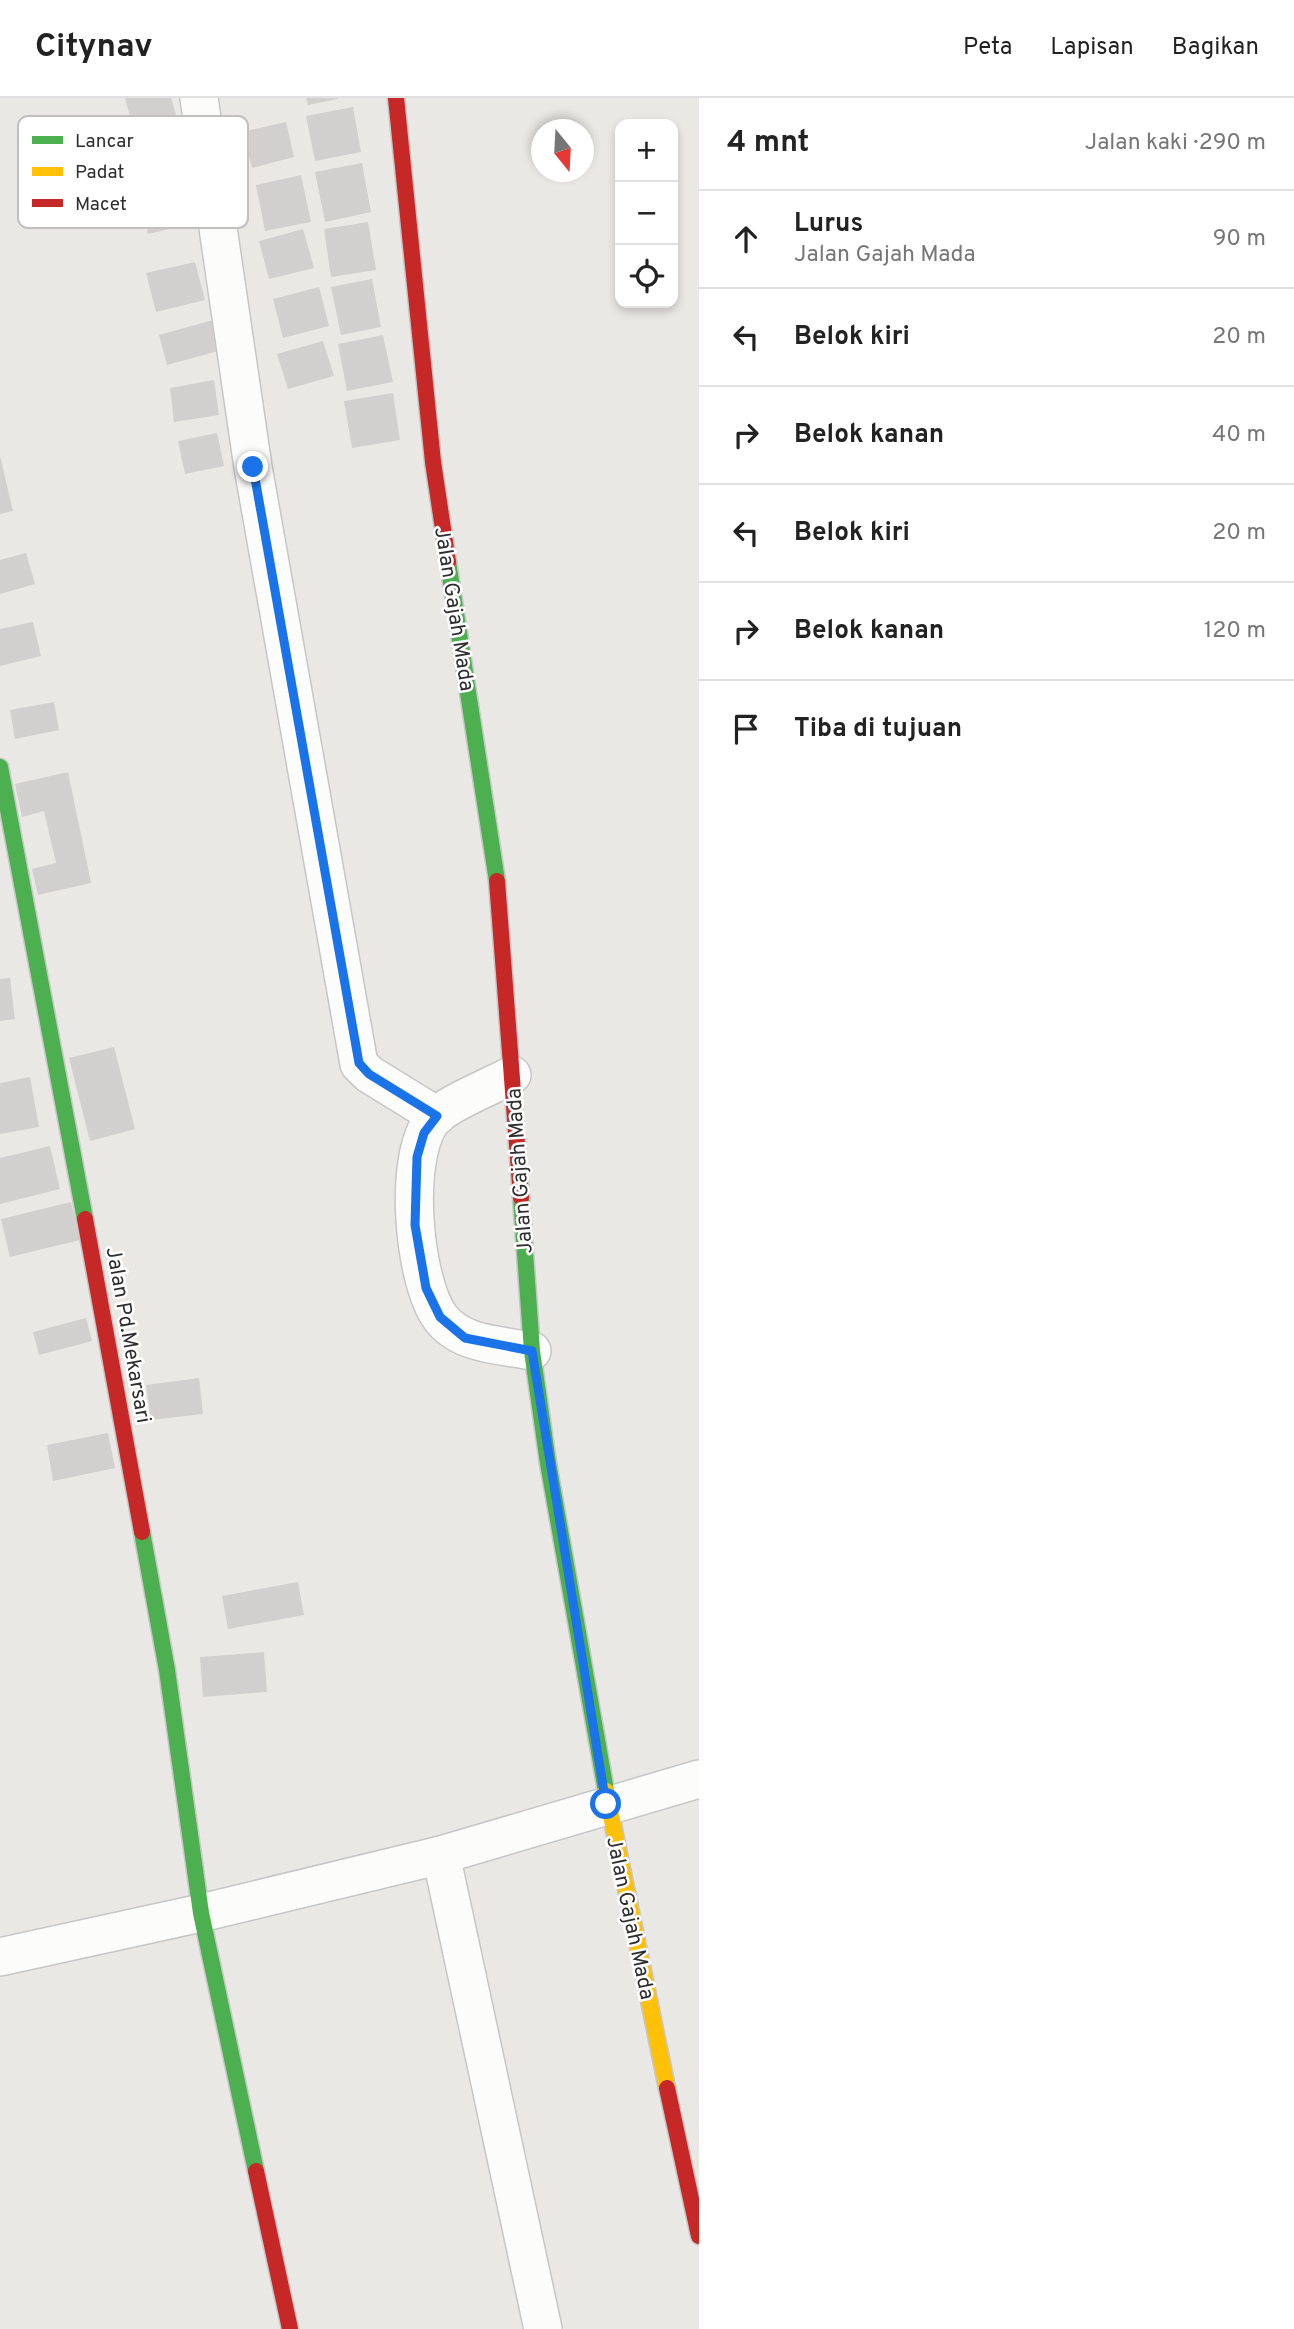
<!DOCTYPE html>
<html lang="id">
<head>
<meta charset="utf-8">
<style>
  :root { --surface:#fff; --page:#f2f2f2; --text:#222; --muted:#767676; --line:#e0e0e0 }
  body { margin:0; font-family:Overpass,sans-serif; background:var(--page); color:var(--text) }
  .controls { position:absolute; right:21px; top:21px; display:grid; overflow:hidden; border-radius:14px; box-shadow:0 4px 10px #0003 }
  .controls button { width:63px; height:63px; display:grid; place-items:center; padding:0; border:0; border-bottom:2px solid var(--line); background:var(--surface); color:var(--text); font:35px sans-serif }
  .compass { position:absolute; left:531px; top:21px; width:63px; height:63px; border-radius:50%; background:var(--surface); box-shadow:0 4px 10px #0003; rotate:162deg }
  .stop { position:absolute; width:21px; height:21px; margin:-16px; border:5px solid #1a73e8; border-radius:50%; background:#fff }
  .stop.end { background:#1a73e8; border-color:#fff; box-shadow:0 2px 7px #0008 }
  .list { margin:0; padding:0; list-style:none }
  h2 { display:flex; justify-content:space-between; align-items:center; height:91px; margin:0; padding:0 28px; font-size:30px }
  h2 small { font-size:23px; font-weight:400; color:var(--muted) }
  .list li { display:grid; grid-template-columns:46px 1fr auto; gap:21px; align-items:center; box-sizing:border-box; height:98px; padding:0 28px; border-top:2px solid var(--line) }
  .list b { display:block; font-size:26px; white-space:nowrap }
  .list p { margin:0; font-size:23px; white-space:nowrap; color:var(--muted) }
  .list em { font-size:23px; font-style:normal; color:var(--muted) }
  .icon { flex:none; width:38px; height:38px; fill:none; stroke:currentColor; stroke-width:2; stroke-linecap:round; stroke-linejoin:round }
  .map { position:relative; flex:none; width:699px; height:2231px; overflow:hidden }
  header { display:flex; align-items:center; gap:42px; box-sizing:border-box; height:98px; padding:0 35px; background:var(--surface); border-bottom:2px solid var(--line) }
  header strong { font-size:33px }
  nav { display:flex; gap:38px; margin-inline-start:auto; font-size:24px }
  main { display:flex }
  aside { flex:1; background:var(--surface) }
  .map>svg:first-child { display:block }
</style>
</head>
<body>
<header>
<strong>Citynav</strong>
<nav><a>Peta</a><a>Lapisan</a><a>Bagikan</a></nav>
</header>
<main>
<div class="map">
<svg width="699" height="2231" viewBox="0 0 699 2231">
  <rect width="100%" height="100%" fill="#eae8e5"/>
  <!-- building -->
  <g fill="#d2d0ce">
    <polygon points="125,0 171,0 176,17 133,29"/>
    <polygon points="306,0 338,0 338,1 308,7"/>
    <polygon points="353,9 361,54 315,63 306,18"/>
    <polygon points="286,24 294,59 252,70 242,34"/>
    <polygon points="362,65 371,114 325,124 315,74"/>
    <polygon points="301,77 311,124 265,133 256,87"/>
    <polygon points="183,94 191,126 148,136 141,104"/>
    <polygon points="368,124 376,172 331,179 324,131"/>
    <polygon points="303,131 314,170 269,181 259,143"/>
    <polygon points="195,164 205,202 156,214 146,175"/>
    <polygon points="372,181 381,229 341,237 331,189"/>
    <polygon points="319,189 329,228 283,240 273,201"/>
    <polygon points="213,222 222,252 167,267 159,237"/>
    <polygon points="383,237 393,284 347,293 338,246"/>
    <polygon points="323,243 334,278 288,291 277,256"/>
    <polygon points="214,282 219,317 174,324 170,290"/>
    <polygon points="393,295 400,342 352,350 344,303"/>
    <polygon points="217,335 224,368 185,376 178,343"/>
    <polygon points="0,358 13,413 0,416"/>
    <polygon points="26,455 35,486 0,496 0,462"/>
    <polygon points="33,524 41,558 0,568 0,531"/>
    <polygon points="54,604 59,632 15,641 10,612"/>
    <polygon points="68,674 91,785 38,797 32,771 56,765 44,713 22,719 15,686"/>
    <polygon points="10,880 15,921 0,923 0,881"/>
    <polygon points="114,949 135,1031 90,1043 69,960"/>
    <polygon points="30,979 39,1029 0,1036 0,985"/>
    <polygon points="50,1048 60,1091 0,1106 0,1060"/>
    <polygon points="71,1104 80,1142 10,1159 1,1121"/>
    <polygon points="86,1220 92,1243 39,1257 33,1234"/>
    <polygon points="199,1280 203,1316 151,1322 146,1287"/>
    <polygon points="108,1335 115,1370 53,1383 47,1347"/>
    <polygon points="298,1484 304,1517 228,1531 222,1498"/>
    <polygon points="264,1554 267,1594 203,1599 200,1559"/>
  </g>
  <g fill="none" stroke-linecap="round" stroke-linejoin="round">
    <!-- street casing -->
    <g stroke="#c7c6c7" stroke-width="40">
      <g id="street">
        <polyline points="199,0 253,369 359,966 369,976 437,1018"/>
        <path d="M 512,977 C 490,989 453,1003 436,1018 C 401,1051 413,1182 440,1219 C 460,1247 501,1247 532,1253"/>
        <polyline points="441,1757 699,1681"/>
        <polyline points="0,1859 201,1815 441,1757 543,2231"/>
      </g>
    </g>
    <!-- fast casing -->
    <g stroke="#c7c6c7" stroke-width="19">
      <g id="fast">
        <polyline points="448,464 497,783"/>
        <polyline points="0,669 85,1121"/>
        <polyline points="521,1099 532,1253 548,1365 606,1693"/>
        <polyline points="142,1434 167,1572 201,1815 256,2073"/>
      </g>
    </g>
    <!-- slow casing -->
    <g stroke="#c7c6c7" stroke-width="19">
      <polyline id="slow" points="606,1693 667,1990"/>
    </g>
    <!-- jam casing -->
    <g stroke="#c7c6c7" stroke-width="19">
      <g id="jam">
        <polyline points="396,0 433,364 448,464"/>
        <polyline points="497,783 521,1099"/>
        <polyline points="85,1121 142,1434"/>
        <polyline points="667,1990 699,2138"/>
        <polyline points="256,2073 290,2231"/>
      </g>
    </g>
    <!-- street -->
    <use href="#street" stroke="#fcfcfb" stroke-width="37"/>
    <!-- fast -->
    <use href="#fast" stroke="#4caf50" stroke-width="16"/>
    <!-- slow -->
    <use href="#slow" stroke="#ffc107" stroke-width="16"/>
    <!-- jam -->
    <use href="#jam" stroke="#c62828" stroke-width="16"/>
  </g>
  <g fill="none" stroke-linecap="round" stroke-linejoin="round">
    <!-- route -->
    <polyline stroke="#1a73e8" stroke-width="9" points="253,369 359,965 369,976 437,1018 424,1035 417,1059 415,1127 426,1190 440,1219 465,1240 532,1253 606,1706"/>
  </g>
  <g text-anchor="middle" stroke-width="5" stroke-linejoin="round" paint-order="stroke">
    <!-- street labels -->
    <g font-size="21" fill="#2e2e2e" stroke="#fff">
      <text transform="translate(455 511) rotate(81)" y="7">Jalan Gajah Mada</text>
      <text transform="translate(519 1073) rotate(-94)" y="7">Jalan Gajah Mada</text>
      <text transform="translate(129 1237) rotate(80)" y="7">Jalan Pd.Mekarsari</text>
      <text transform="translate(631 1820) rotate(78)" y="7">Jalan Gajah Mada</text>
    </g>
  </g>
  <!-- legend -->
  <rect x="18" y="18" width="230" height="112" rx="10" fill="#fff" stroke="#c0c0c0" stroke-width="2"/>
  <rect x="32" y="38" width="31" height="8" fill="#4caf50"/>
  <rect x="32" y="69" width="31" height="9" fill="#ffc107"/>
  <rect x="32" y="101" width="31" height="8" fill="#c62828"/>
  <g font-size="19" fill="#2e2e2e">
    <text x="75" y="49">Lancar</text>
    <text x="75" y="80">Padat</text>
    <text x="75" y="112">Macet</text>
  </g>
</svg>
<div class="controls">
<button>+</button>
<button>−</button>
<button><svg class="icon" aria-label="locate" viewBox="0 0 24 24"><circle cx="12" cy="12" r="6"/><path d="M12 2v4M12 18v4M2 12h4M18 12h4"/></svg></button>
</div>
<svg class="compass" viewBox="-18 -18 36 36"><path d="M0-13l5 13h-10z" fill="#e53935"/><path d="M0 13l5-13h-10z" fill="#767676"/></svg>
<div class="stop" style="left:606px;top:1706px"></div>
<div class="stop end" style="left:253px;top:369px"></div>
</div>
<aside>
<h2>4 mnt<small>Jalan kaki · 290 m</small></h2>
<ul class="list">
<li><svg class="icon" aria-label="ahead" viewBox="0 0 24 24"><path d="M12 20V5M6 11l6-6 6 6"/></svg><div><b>Lurus</b><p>Jalan Gajah Mada</p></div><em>90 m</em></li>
<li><svg class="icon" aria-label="left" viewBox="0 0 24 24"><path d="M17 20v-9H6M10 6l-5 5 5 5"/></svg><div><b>Belok kiri</b></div><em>20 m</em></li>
<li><svg class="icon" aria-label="right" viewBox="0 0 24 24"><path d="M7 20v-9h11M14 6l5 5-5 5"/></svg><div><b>Belok kanan</b></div><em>40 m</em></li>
<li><svg class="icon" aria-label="left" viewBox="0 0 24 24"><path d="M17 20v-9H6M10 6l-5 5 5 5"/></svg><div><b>Belok kiri</b></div><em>20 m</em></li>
<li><svg class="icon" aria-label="right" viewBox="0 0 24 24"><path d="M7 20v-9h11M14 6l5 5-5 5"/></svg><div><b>Belok kanan</b></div><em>120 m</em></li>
<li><svg class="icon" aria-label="arrive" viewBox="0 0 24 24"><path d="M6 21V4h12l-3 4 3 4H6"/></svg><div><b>Tiba di tujuan</b></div></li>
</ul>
</aside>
</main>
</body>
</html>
